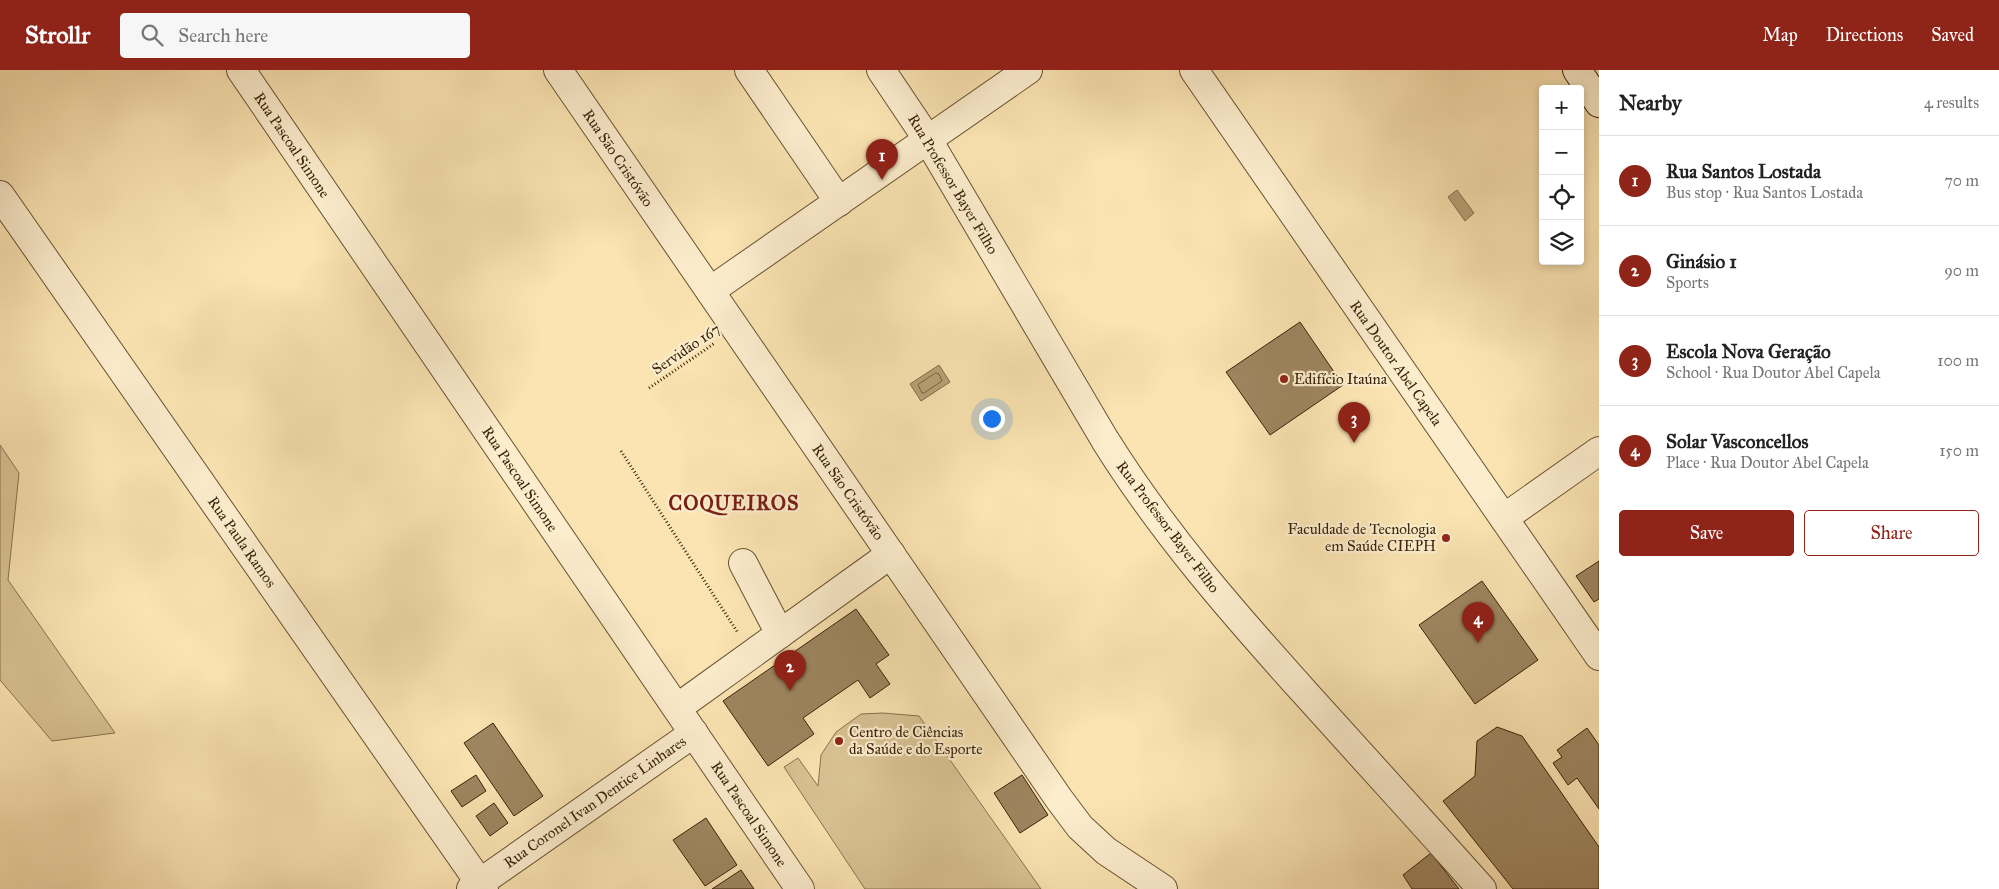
<!DOCTYPE html>
<html lang="en">
<head>
<meta charset="utf-8">
<style>
  :root { --surface:#fff; --page:#f6f6f6; --text:#222; --muted:#767676; --line:#e0e0e0; --accent:#8f2418 }
  body { margin:0; font-family:"IM FELL Great Primer",serif; background:var(--page); color:var(--text) }
  .controls { position:absolute; right:15px; top:15px; display:grid; overflow:hidden; border-radius:5px; box-shadow:0 2px 8px #0003 }
  .controls button { width:45px; height:45px; display:grid; place-items:center; padding:0; border:0; border-bottom:1px solid var(--line); background:var(--surface); color:var(--text); font:25px sans-serif }
  .you { position:absolute; left:991px; top:348px; width:18px; height:18px; margin:-12px; border:4px solid #fff; border-radius:50%; background:#1a73e8; box-shadow:0 0 0 8px #1a73e833 }
  .badge { display:grid; place-items:center; width:32px; height:32px; border-radius:50%; background:var(--accent); color:#fff; font-size:16px; font-weight:700 }
  .pin { position:absolute; translate:-50% -41px; filter:drop-shadow(0 1px 2px #0008) }
  .pin::after { content:''; position:absolute; top:26px; width:18px; height:15px; background:inherit; clip-path:polygon(0 0,100% 0,50% 100%) }
  .list { margin:0; padding:0; list-style:none }
  h2 { display:flex; justify-content:space-between; align-items:center; height:65px; margin:0; padding:0 20px; font-size:21px }
  h2 small { font-size:16px; font-weight:400; color:var(--muted) }
  .list li { display:grid; grid-template-columns:32px 1fr auto; gap:15px; align-items:center; box-sizing:border-box; height:90px; padding:0 20px; border-top:1px solid var(--line) }
  .list b { display:block; font-size:19px; white-space:nowrap }
  .list p { margin:0; font-size:16px; white-space:nowrap; color:var(--muted) }
  .list em { font-size:16px; font-style:normal; color:var(--muted) }
  .actions { display:flex; gap:10px; padding:15px 20px }
  .actions a { flex:1; padding:11px 0; border:1px solid var(--accent); border-radius:5px; text-align:center; font-size:18px; color:var(--accent) }
  .actions .main { background:var(--accent); color:#fff }
  .icon { flex:none; width:28px; height:28px; fill:none; stroke:currentColor; stroke-width:2; stroke-linecap:round; stroke-linejoin:round }
  .map { position:relative; flex:none; width:1599px; height:819px; overflow:hidden }
  header { display:flex; align-items:center; gap:30px; box-sizing:border-box; height:70px; padding:0 25px; background:var(--accent); color:#fff }
  header strong { font-size:24px }
  nav { display:flex; gap:28px; margin-inline-start:auto; font-size:18px }
  .search { width:350px; height:45px; background:var(--page); display:flex; align-items:center; gap:12px; box-sizing:border-box; padding:0 18px; border-radius:5px; color:var(--muted); font-size:19px }
  main { display:flex }
  aside { flex:1; background:var(--surface) }
  .map>svg:first-child { display:block }
</style>
</head>
<body>
<header>
<strong>Strollr</strong>
<div class="search"><svg class="icon" aria-label="search" viewBox="0 0 24 24"><circle cx="10" cy="10" r="6"/><path d="M15 15l6 6"/></svg>Search here</div>
<nav><a>Map</a><a>Directions</a><a>Saved</a></nav>
</header>
<main>
<div class="map">
<svg width="1599" height="819" viewBox="0 0 1599 819">
  <rect width="100%" height="100%" fill="#fbe4b2"/>
  <filter id="stains"><feTurbulence type="fractalNoise" baseFrequency=".004" numOctaves="4"/><feColorMatrix values="0 0 0 0 .2 0 0 0 0 .09 0 0 0 0 .02 0 0 0 .5 -.17"/></filter>
  <radialGradient id="worn" r=".72"><stop offset=".6" stop-color="#630" stop-opacity="0"/><stop offset="1" stop-color="#630" stop-opacity=".3"/></radialGradient>
  <!-- green -->
  <g fill="#dac395" stroke="#8a724e">
    <polygon points="0,375 19,403 8,510 115,663 52,671 0,610"/>
    <polygon points="883,643 919,646 1041,819 865,819 784,697 798,688 818,716 821,685 836,662 861,644"/>
  </g>
  <!-- water -->
  <g fill="#b9a278" stroke="#866e4b">
    <polygon points="1457,120 1474,143 1465,151 1448,127"/>
    <polygon points="939,295 950,312 921,331 910,314"/>
  </g>
  <g fill="none" stroke-linecap="round" stroke-linejoin="round">
    <!-- shore -->
    <polygon stroke="#796240" stroke-width="1" points="936,303 939,304 942,311 924,323 922,323 918,315"/>
  </g>
  <!-- building -->
  <g fill="#9e8660" stroke="#392108">
    <polygon points="1300,252 1343,315 1270,365 1226,302"/>
    <polygon points="1599,491 1599,529 1594,532 1576,506"/>
    <polygon points="1482,511 1538,590 1475,634 1419,555"/>
    <polygon points="856,539 889,585 876,594 890,614 870,628 858,610 803,648 814,664 768,696 723,631"/>
    <polygon points="493,653 543,726 514,746 464,673"/>
    <polygon points="1497,657 1522,666 1599,777 1599,819 1513,819 1443,731 1475,706 1477,671"/>
    <polygon points="1587,658 1599,675 1599,739 1577,708 1568,715 1553,693 1562,687 1557,680"/>
    <polygon points="476,705 486,721 462,737 451,721"/>
    <polygon points="1022,705 1048,745 1020,763 994,723"/>
    <polygon points="494,733 508,753 490,766 476,746"/>
    <polygon points="706,748 737,795 705,816 673,770"/>
    <polygon points="1431,783 1459,819 1412,819 1403,805"/>
    <polygon points="741,800 754,819 712,819"/>
  </g>
  <g fill="none" stroke-linecap="round" stroke-linejoin="round">
    <!-- street casing -->
    <g stroke="#6a5232" stroke-width="30">
      <g id="street">
        <polyline points="241,0 800,819"/>
        <polyline points="558,0 1059,729 1080,757 1106,781 1163,819"/>
        <polyline points="749,0 839,132"/>
        <path d="M 881,0 L 928,70 L 1105,370 C 1163,463 1234,544 1307,625 C 1366,690 1424,754 1482,819"/>
        <polyline points="1194,0 1599,586"/>
        <polyline points="0,125 484,819"/>
        <polyline points="710,221 1028,0"/>
        <polyline points="1504,448 1599,381"/>
        <polyline points="743,493 780,564"/>
        <polyline points="677,638 891,484"/>
        <polyline points="471,819 694,663"/>
      </g>
    </g>
    <!-- secondary casing -->
    <g stroke="#392108" stroke-width="30">
      <polyline id="secondary" points="1577,0 1599,33"/>
    </g>
    <!-- path -->
    <g stroke="#392108" stroke-width="3" stroke-dasharray="1 2.5" stroke-linecap="butt">
      <polyline points="649,318 715,273"/>
      <polyline points="621,381 738,563"/>
    </g>
    <!-- street -->
    <use href="#street" stroke="#fcedcd" stroke-width="28"/>
    <!-- secondary -->
    <use href="#secondary" stroke="#fcedcd" stroke-width="28"/>
  </g>
  <!-- markers -->
  <g fill="#8f2418" stroke="#fcedcd" stroke-width="2">
    <circle cx="1284" cy="309" r="5"/>
    <circle cx="1446" cy="468" r="5"/>
    <circle cx="839" cy="671" r="5"/>
  </g>
  <g text-anchor="middle" stroke-width="4.5" stroke-linejoin="round" paint-order="stroke">
    <!-- street labels -->
    <g font-size="15" fill="#392108" stroke="#fcedcd">
      <text transform="translate(292 75) rotate(56)" y="5">Rua Pascoal Simone</text>
      <text transform="translate(618 88) rotate(56)" y="5">Rua São Cristóvão</text>
      <text transform="translate(953 114) rotate(59)" y="5">Rua Professor Bayer Filho</text>
      <text transform="translate(686 279) rotate(-34)" y="5">Servidão 167</text>
      <text transform="translate(1396 293) rotate(55)" y="5">Rua Doutor Abel Capela</text>
      <text transform="translate(520 409) rotate(56)" y="5">Rua Pascoal Simone</text>
      <text transform="translate(848 422) rotate(55)" y="5">Rua São Cristóvão</text>
      <text transform="translate(1168 457) rotate(53)" y="5">Rua Professor Bayer Filho</text>
      <text transform="translate(242 472) rotate(55)" y="5">Rua Paula Ramos</text>
      <text transform="translate(595 732) rotate(-35)" y="5">Rua Coronel Ivan Dentice Linhares</text>
      <text transform="translate(749 744) rotate(56)" y="5">Rua Pascoal Simone</text>
    </g>
    <!-- poi labels -->
    <g font-size="15" fill="#392108" stroke="#fcedcd" text-anchor="start">
      <text x="1294" y="314">Edifício Itaúna</text>
      <text x="1436" y="464" text-anchor="end">Faculdade de Tecnologia<tspan x="1436" dy="17">em Saúde CIEPH</tspan></text>
      <text x="849" y="667">Centro de Ciências<tspan x="849" dy="17">da Saúde e do Esporte</tspan></text>
    </g>
    <!-- district labels -->
    <g font-size="20" font-weight="bold" letter-spacing="1" fill="#7a1f14" stroke="#fcedcd">
      <text x="734" y="440">COQUEIROS</text>
    </g>
  </g>
  <rect width="100%" height="100%" filter="url(#stains)"/>
  <rect width="100%" height="100%" fill="url(#worn)"/>
</svg>
<div class="controls">
<button>+</button>
<button>−</button>
<button><svg class="icon" aria-label="locate" viewBox="0 0 24 24"><circle cx="12" cy="12" r="6"/><path d="M12 2v4M12 18v4M2 12h4M18 12h4"/></svg></button>
<button><svg class="icon" aria-label="layers" viewBox="0 0 24 24"><path d="M12 4l9 5-9 5-9-5zM3 14l9 5 9-5"/></svg></button>
</div>
<div class="you"></div>
<div class="pin badge" style="left:882px;top:110px">1</div>
<div class="pin badge" style="left:790px;top:621px">2</div>
<div class="pin badge" style="left:1354px;top:373px">3</div>
<div class="pin badge" style="left:1478px;top:573px">4</div>
</div>
<aside>
<h2>Nearby<small>4 results</small></h2>
<ul class="list">
<li><span class="badge">1</span><div><b>Rua Santos Lostada</b><p>Bus stop · Rua Santos Lostada</p></div><em>70 m</em></li>
<li><span class="badge">2</span><div><b>Ginásio 1</b><p>Sports</p></div><em>90 m</em></li>
<li><span class="badge">3</span><div><b>Escola Nova Geração</b><p>School · Rua Doutor Abel Capela</p></div><em>100 m</em></li>
<li><span class="badge">4</span><div><b>Solar Vasconcellos</b><p>Place · Rua Doutor Abel Capela</p></div><em>150 m</em></li>
</ul>
<div class="actions"><a class="main">Save</a><a>Share</a></div>
</aside>
</main>
</body>
</html>
